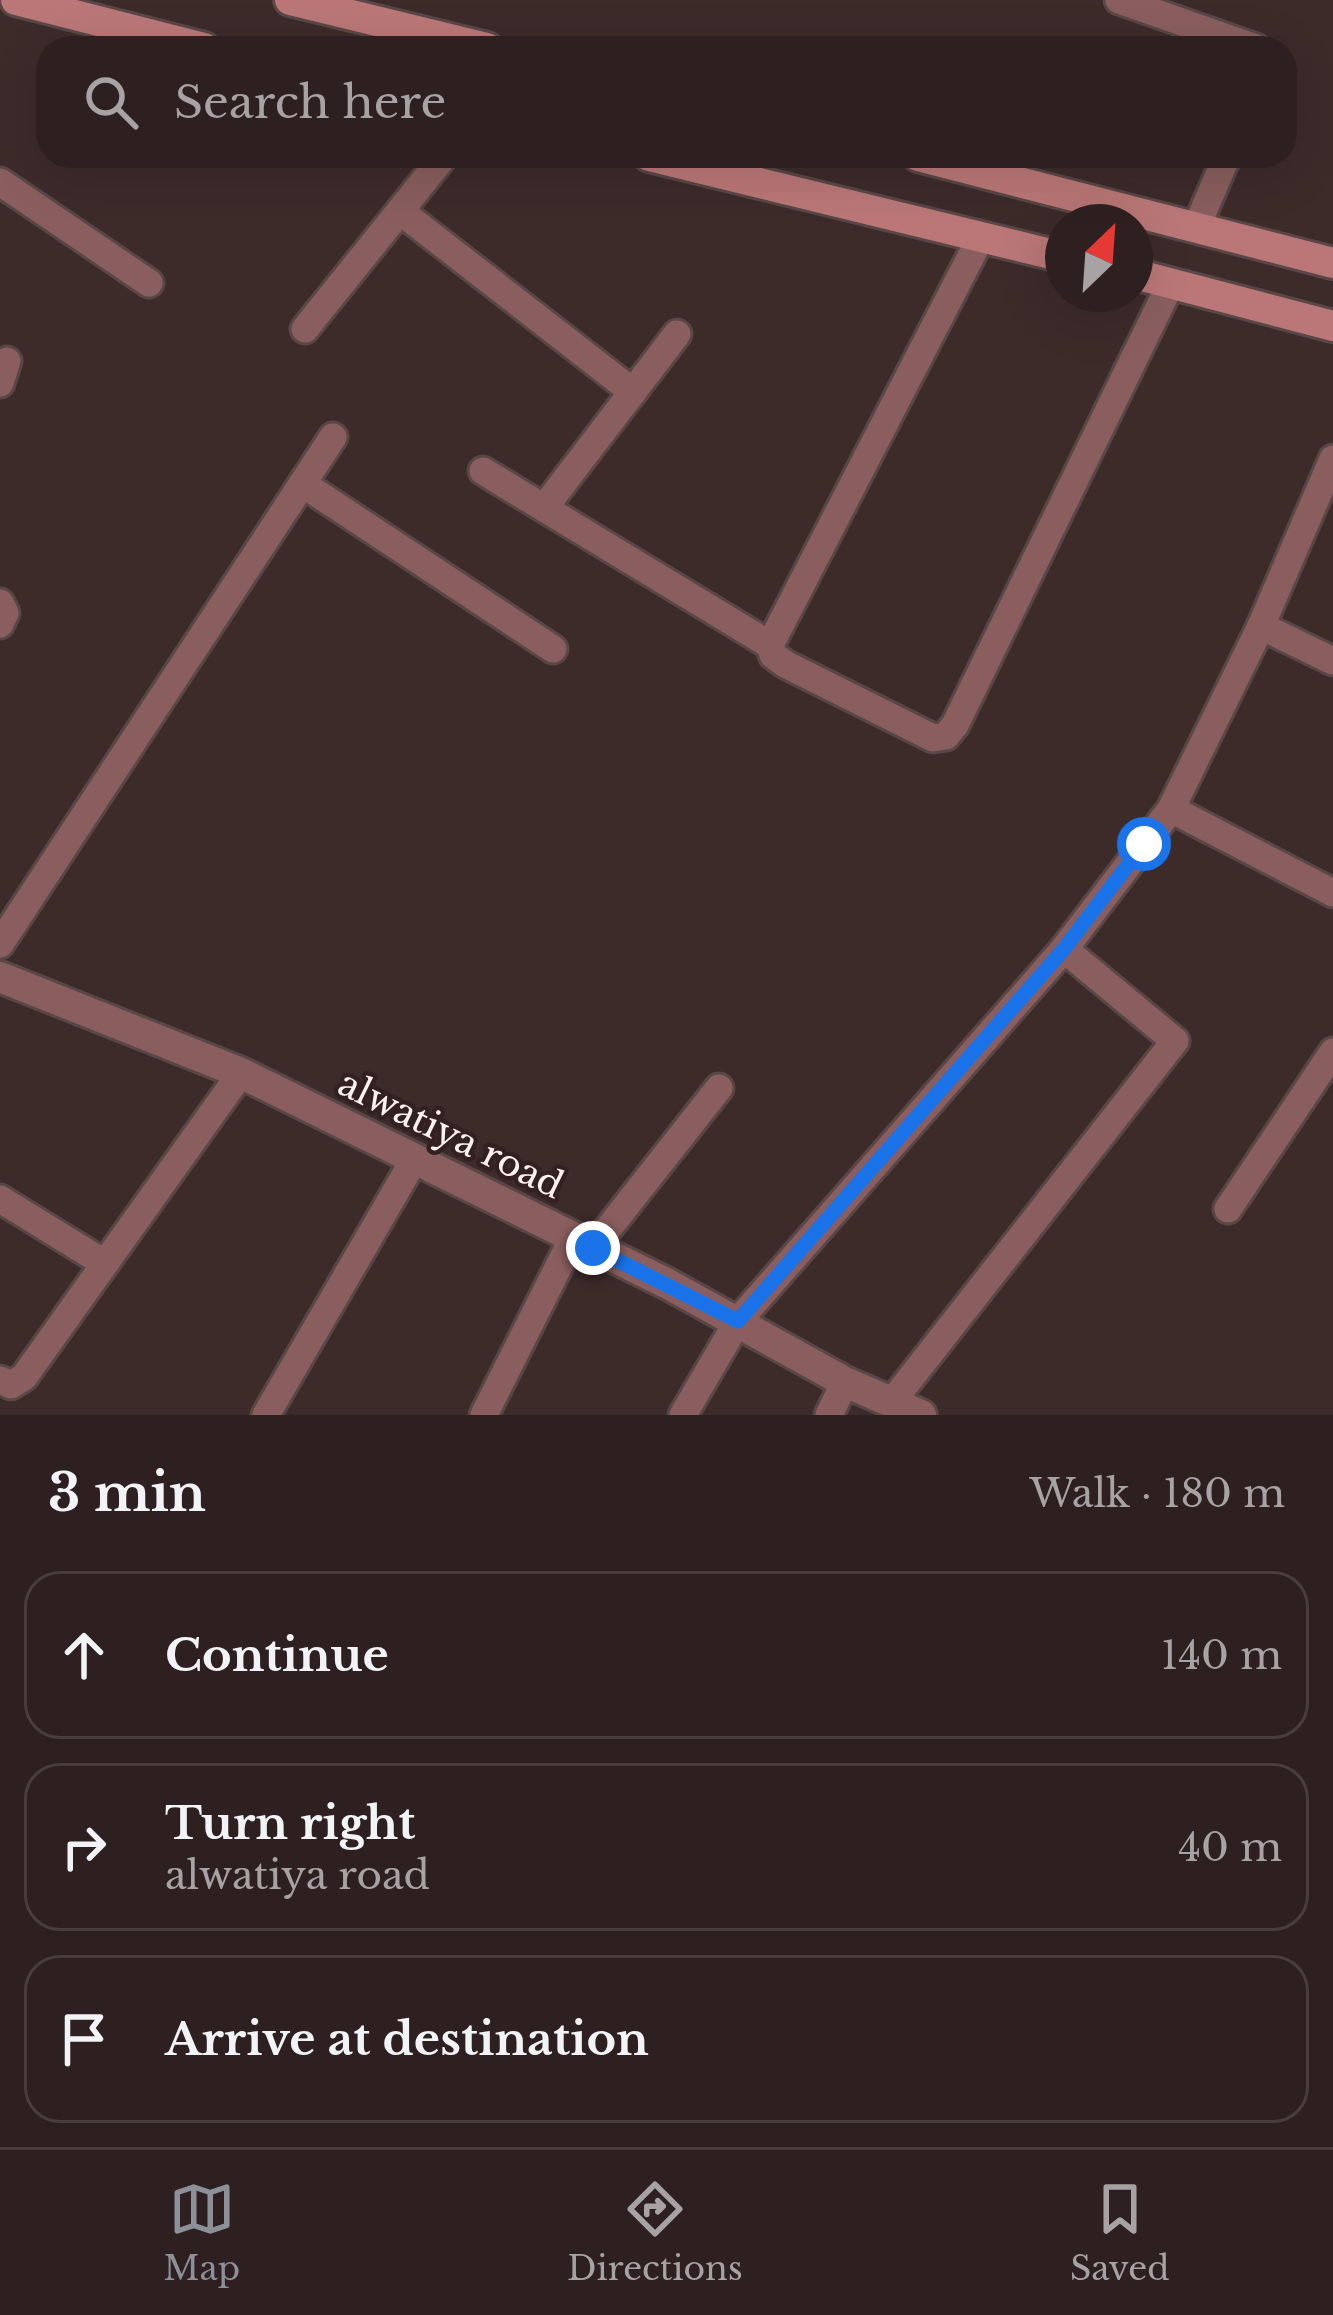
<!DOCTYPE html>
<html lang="en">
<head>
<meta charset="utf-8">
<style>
  :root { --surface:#2e2020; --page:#362829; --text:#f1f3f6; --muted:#a7a3a5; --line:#493e3e; --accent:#8c9099 }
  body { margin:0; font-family:"Libre Baskerville",serif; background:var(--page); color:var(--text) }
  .compass { position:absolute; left:1045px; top:204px; width:108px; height:108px; border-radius:50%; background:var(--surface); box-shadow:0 12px 48px #0002; rotate:25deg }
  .stop { position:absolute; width:36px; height:36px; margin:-27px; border:9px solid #1a73e8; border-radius:50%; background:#fff }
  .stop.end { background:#1a73e8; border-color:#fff; box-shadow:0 3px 12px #0008 }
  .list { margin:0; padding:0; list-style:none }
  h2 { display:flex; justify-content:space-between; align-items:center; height:156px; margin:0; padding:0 48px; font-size:51px }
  h2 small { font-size:39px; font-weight:400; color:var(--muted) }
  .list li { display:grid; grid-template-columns:78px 1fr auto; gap:36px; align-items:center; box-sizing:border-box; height:168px; margin:0 24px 24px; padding:0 24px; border:3px solid var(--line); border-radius:36px }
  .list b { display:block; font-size:45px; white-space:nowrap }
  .list p { margin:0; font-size:39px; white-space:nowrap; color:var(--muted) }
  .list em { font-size:39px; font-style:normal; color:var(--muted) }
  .icon { flex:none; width:66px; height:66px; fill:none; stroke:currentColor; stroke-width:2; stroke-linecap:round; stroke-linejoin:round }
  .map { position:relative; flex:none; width:1333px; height:1415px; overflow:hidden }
  .search { position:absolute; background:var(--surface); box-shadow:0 12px 48px #0002; left:36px; right:36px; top:36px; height:132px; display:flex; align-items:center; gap:30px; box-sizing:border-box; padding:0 42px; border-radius:36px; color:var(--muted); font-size:45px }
  .sheet { height:732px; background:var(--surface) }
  nav { display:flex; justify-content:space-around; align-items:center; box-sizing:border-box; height:168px; border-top:3px solid var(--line); background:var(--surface); font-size:33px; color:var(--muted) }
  nav a { display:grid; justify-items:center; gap:6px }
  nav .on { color:var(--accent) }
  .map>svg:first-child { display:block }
</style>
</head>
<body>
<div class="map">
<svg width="1333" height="1415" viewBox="0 0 1333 1415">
  <rect width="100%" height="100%" fill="#3d2b2a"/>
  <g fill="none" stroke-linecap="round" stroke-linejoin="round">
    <!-- minor casing -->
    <g stroke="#584746" stroke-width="33">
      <g id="minor">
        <polyline points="1119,0 1256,48"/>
        <polyline points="0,182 149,283"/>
        <polyline points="400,211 633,392"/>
        <polyline points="1197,226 1227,156"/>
        <polyline points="981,237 770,645 773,655 785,664 933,738 946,736 955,725 1171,283"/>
        <polyline points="305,329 444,156"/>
        <polyline points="0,383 7,361"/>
        <polyline points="483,471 770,645"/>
        <polyline points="303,484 553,649"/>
        <polyline points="544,508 677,334"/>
        <polyline points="0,603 5,613 0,624"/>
        <polyline points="1261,626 1333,661"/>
        <polyline points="1171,809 1333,893"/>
        <polyline points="0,944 333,437"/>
        <polyline points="0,1199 104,1263"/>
        <polyline points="1228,1209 1333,1052"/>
        <polyline points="593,1248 719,1088"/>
        <polyline points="0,1380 11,1385 24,1377 241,1073"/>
        <polyline points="891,1403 1175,1041 1064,949"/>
        <polyline points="266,1415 414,1160"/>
        <polyline points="484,1415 573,1238"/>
        <polyline points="683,1415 738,1321 1064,949 1171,809 1261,626 1333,459"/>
        <polyline points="829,1415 845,1382"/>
      </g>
    </g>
    <!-- tertiary casing -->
    <g stroke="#584746" stroke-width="36">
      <polyline id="tertiary" points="0,977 241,1073 668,1284 845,1382 921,1415"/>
    </g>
    <!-- secondary casing -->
    <g stroke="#584746" stroke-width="36">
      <g id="secondary">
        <polyline points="16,0 204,48"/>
        <polyline points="290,0 487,48"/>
        <polyline points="649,156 1063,257"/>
        <polyline points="918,156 1333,263"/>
        <polyline points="1135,274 1333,326"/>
      </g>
    </g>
    <!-- minor -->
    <use href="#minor" stroke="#8a5e5e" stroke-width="27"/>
    <!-- tertiary -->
    <use href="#tertiary" stroke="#8a5e5e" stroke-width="30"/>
    <!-- secondary -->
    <use href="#secondary" stroke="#b77" stroke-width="30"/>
  </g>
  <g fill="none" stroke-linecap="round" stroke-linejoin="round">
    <!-- route -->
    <polyline stroke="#1a73e8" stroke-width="15" points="593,1248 738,1321 1064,949 1144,844"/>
  </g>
  <g text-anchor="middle" stroke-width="9" stroke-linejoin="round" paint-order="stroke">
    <!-- street labels -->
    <g font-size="36" fill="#fff2f1" stroke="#332121">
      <text transform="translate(451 1134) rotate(26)" y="13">alwatiya road</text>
    </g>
  </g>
</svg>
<svg class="compass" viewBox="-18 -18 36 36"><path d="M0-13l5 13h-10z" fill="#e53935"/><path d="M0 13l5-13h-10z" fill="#a7a3a5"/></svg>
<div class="stop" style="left:1144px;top:844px"></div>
<div class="stop end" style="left:593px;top:1248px"></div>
<div class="search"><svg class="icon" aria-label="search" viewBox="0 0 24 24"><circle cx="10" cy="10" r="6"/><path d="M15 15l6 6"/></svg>Search here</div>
</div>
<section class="sheet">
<h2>3 min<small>Walk · 180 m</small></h2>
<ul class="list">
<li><svg class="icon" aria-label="ahead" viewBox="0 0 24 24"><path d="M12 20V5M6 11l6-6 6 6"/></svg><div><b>Continue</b></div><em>140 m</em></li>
<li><svg class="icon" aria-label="right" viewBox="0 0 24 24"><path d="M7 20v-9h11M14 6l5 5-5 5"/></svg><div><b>Turn right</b><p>alwatiya road</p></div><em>40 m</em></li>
<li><svg class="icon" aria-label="arrive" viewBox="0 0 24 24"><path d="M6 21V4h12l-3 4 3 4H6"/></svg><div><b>Arrive at destination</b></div></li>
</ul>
</section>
<nav>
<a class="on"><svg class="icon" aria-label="map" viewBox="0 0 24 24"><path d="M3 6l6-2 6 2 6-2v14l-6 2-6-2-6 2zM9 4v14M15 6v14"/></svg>Map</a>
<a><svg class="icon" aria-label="directions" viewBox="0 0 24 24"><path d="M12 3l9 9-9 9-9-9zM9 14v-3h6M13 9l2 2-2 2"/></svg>Directions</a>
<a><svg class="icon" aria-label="saved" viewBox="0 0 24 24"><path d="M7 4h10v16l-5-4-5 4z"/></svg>Saved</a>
</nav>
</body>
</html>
